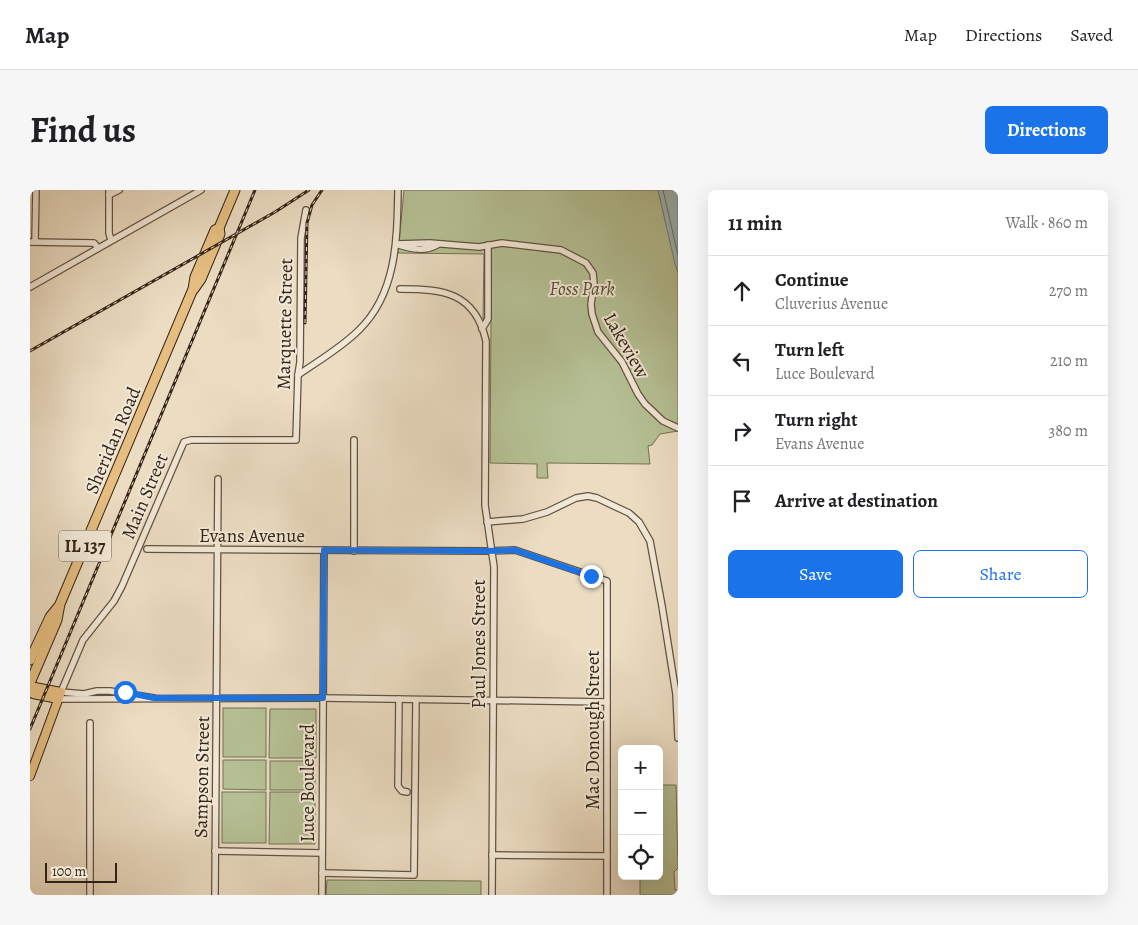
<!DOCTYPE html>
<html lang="en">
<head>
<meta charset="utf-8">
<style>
  :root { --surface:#fff; --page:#f6f6f6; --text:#202124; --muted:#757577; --line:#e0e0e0; --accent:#1a73e8 }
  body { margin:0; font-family:Alegreya,serif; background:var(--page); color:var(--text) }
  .controls { position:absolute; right:15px; bottom:15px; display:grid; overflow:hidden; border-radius:8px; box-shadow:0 5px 20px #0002 }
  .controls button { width:45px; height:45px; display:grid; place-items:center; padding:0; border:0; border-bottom:1px solid var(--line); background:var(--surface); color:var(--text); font:25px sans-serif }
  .scale { position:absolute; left:15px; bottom:12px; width:72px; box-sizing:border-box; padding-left:5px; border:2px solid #342415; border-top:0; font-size:14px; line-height:18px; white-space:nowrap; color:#342415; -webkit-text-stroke:4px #f2e8d7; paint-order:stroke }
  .stop { position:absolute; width:15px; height:15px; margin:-11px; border:4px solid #1a73e8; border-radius:50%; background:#fff }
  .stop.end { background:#1a73e8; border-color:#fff; box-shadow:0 1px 5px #0008 }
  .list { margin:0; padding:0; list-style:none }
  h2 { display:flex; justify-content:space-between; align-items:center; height:65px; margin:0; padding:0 20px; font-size:21px }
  h2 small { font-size:16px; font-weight:400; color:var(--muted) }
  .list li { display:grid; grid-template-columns:32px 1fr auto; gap:15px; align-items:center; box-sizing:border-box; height:70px; padding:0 20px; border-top:1px solid var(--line) }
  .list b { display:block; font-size:19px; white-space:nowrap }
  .list p { margin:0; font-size:16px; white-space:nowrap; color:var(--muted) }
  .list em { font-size:16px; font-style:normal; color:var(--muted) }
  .actions { display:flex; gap:10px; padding:15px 20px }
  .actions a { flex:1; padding:11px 0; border:1px solid var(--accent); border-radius:8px; text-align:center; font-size:18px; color:var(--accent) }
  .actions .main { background:var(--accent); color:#fff }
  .icon { flex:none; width:28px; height:28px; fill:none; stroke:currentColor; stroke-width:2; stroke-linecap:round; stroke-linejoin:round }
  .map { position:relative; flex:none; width:648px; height:705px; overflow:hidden; border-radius:8px }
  header { display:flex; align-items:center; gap:30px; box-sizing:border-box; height:70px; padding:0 25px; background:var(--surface); border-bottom:1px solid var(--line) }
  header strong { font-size:24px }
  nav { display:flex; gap:28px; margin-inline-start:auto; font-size:18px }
  .intro { display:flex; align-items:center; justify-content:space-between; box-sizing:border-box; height:120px; padding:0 30px }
  h1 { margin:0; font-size:35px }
  .button { padding:12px 22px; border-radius:8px; background:var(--accent); color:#fff; font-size:18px; font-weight:700 }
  main { display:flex; gap:30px; padding:0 30px }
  aside { flex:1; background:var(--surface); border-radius:8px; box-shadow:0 5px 20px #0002 }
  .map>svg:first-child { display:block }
</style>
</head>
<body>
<header>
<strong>Map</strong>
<nav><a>Map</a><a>Directions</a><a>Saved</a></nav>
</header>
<div class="intro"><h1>Find us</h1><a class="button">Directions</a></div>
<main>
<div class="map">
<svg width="648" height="705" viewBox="0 0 648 705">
  <rect width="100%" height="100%" fill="#ebdcc2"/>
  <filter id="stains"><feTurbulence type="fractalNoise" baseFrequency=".004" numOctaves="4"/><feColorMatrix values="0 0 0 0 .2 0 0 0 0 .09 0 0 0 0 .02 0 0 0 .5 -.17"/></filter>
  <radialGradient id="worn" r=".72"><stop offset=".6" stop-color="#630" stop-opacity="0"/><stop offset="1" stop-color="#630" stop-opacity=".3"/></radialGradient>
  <!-- green -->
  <g fill="#b5c195" stroke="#747255">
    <polygon points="374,0 628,0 648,83 648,241 630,244 622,255 618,256 620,274 517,273 518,288 507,288 507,274 460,273 461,129 453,129 454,64 368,63"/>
    <rect x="193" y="518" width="43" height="49"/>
    <polygon points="240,519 286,519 286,568 239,568"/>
    <polygon points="193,570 236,570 236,600 193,599"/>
    <rect x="240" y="571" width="45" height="29"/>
    <polygon points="629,595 646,595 648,678 644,682 645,700 648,700 648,705 610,705 610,686 629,686"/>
    <rect x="192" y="602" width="44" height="51"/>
    <polygon points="240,602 285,602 285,654 239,654"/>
    <polygon points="297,690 451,691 451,705 296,705"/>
  </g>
  <!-- water -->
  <polygon fill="#9cb9bd" stroke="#727d7a" points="628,0 648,0 648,83 645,74"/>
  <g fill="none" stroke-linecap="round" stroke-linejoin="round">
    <!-- shore -->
    <polyline stroke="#686e69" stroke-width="1" points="633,0 648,65"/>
    <!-- minor casing -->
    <g stroke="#625240" stroke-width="8">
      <g id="minor">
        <polyline points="79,0 79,43 81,50"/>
        <polyline points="79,5 89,0"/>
        <polyline points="0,52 64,53 68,58"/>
        <polyline points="5,52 6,0"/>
        <polyline points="366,54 400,53 449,57 472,53 531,60 556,73 563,83 564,94 561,114 562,124 568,142 592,172 608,204 615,214 633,231 648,238"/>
        <path d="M 369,55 C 382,59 394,62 407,55"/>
        <polyline points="0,97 171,0"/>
        <path d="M 370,99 C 413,99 445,102 456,151 L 455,315 L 464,377 L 462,705"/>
        <polyline points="452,139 458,129 458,55"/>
        <path d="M 268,185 C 288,171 311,158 329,140 C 367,103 367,49 368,0"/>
        <polyline points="457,332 493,329 517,322 546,308 558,306 567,308 599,323 609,332 620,351 632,416 646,504 648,548"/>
        <polyline points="117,359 457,361 485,360 577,391 577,705"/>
        <polyline points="324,361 324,250"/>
        <polyline points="124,508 80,501 67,501 54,504 31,502 53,450 84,411 92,396 154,252 161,250 266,250 268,185 270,172 271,48 276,20"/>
        <polyline points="28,509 293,508 577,512"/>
        <polyline points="369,509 368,596 372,601 377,602"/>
        <polyline points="185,661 292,663"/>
        <polyline points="462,665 577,666"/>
        <polyline points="292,683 384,685 386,510"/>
        <polyline points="60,705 60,533"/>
        <polyline points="185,705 188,289"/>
        <polyline points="292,705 294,360"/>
      </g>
    </g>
    <!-- major casing -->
    <g stroke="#342415" stroke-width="10">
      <g id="major">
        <polyline points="0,499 5,497 31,502 0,586"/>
        <polyline points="0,502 3,504 28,509"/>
      </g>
    </g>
    <!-- highway casing -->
    <g stroke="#342415" stroke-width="11">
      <g id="highway">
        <polyline points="164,99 171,89 190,44 189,38"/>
        <polyline points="0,470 20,427 28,417"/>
        <polyline points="0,493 27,430 30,414 163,99 165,87 185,40 189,38 205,0"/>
      </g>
    </g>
    <!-- minor -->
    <use href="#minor" stroke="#f2e8d7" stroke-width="5.5"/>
    <!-- major -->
    <use href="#major" stroke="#e6be81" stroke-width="8"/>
    <!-- highway -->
    <use href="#highway" stroke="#e6be81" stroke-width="9"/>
    <!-- rail casing -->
    <g stroke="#342415" stroke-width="3">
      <g id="rail">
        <polyline points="275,133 277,33 282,15 292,0"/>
        <polyline points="0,161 245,22 279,0"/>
        <polyline points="0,539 225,0"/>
      </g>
    </g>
    <!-- rail -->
    <use href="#rail" stroke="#f2e8d7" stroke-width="1" stroke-dasharray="4" stroke-linecap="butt"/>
  </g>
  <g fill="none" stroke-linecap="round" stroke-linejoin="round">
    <!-- route -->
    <polyline stroke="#1a73e8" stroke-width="6" points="95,502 124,508 293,508 294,360 457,361 485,360 561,386"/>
  </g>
  <g text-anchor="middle" stroke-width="4" stroke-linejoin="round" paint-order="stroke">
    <!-- shield labels -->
    <rect fill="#f2e8d7" stroke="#6d5f4f" stroke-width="1" x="29" y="340.5" width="52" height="31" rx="4"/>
    <g font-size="18" font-weight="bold" fill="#342415">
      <text x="55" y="362">IL 137</text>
    </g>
    <!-- park labels -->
    <g font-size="19" font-style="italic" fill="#544b35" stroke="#f2e8d7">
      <text x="552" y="105">Foss Park</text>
    </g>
    <!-- street labels -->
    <g font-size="19" fill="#342415" stroke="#f2e8d7">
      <text transform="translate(254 134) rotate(-89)" y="7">Marquette Street</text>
      <text transform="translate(597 155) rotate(60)" y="7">Lakeview</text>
      <text transform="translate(82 250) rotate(-67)" y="7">Sheridan Road</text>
      <text transform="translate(114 306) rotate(-67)" y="7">Main Street</text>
      <text x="222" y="352">Evans Avenue</text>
      <text transform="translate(448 454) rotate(-90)" y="7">Paul Jones Street</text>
      <text transform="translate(562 540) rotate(-90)" y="7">Mac Donough Street</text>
      <text transform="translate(171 587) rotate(-89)" y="7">Sampson Street</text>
      <text transform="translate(277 593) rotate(-90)" y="7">Luce Boulevard</text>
    </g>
  </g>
  <rect width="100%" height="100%" filter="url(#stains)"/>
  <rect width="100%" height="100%" fill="url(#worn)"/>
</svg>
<div class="controls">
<button>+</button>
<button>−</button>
<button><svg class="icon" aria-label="locate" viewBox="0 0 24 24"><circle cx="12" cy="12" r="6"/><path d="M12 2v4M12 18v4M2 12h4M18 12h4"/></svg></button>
</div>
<div class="scale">100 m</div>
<div class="stop" style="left:95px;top:502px"></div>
<div class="stop end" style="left:561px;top:386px"></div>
</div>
<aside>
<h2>11 min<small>Walk · 860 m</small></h2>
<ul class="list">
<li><svg class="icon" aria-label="ahead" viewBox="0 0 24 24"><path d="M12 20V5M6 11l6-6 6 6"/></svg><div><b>Continue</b><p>Cluverius Avenue</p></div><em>270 m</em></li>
<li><svg class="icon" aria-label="left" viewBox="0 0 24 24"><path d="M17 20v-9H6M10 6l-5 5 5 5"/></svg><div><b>Turn left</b><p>Luce Boulevard</p></div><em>210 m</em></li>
<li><svg class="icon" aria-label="right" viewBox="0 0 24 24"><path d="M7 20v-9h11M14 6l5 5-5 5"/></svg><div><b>Turn right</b><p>Evans Avenue</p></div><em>380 m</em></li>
<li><svg class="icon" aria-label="arrive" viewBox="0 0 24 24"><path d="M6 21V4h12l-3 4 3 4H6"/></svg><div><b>Arrive at destination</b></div></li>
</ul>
<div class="actions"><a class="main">Save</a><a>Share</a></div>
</aside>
</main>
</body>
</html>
